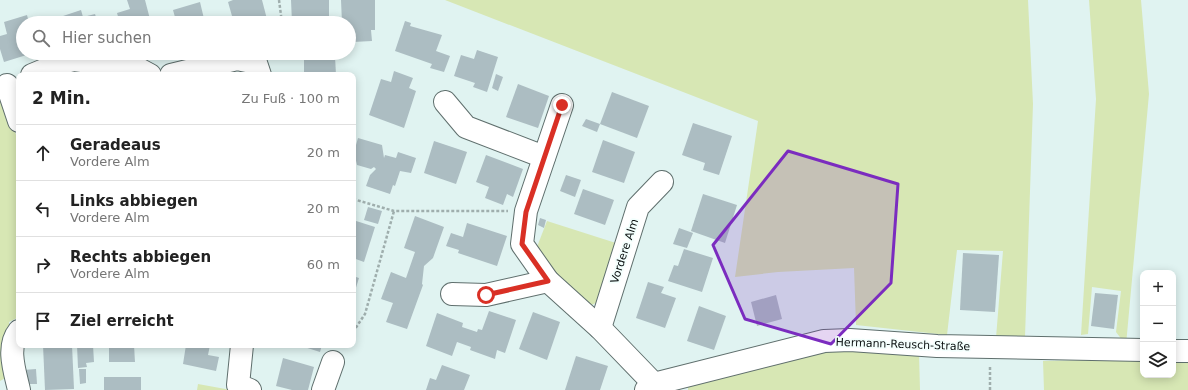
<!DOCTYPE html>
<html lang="de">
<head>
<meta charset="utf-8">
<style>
  :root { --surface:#fff; --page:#f6f6f6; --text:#222; --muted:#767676; --line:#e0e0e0 }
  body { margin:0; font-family:"DejaVu Sans",sans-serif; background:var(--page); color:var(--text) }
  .controls { position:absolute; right:12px; bottom:12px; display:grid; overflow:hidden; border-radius:8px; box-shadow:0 2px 10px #0003 }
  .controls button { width:36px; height:36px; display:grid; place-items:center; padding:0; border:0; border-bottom:1px solid var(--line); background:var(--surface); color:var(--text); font:20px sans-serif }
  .stop { position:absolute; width:12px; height:12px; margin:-9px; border:3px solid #d93025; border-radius:50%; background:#fff }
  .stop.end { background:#d93025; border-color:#fff; box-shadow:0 1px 4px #0008 }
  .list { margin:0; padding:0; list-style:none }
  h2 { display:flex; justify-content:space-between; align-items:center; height:52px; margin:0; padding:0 16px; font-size:17px }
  h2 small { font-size:13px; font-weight:400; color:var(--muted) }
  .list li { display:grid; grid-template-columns:26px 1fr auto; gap:12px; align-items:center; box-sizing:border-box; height:56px; padding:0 16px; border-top:1px solid var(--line) }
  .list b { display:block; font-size:15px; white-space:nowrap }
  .list p { margin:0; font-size:13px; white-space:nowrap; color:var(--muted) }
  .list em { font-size:13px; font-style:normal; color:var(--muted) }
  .icon { flex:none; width:22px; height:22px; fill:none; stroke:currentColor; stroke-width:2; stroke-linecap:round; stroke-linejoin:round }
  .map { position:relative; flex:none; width:1188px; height:390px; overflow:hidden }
  .search { position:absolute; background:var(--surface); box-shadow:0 2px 10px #0003; left:16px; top:16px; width:340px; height:44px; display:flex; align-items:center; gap:10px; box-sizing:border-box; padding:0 14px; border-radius:22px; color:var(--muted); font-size:15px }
  .panel { position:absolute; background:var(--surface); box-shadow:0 2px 10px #0003; left:16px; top:72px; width:340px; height:276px; border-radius:8px }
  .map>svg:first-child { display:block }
</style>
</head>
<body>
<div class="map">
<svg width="1188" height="390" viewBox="0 0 1188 390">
  <rect width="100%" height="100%" fill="#e0f3f1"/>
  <!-- green -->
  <g fill="#d7e7b4">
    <polygon points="445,0 1028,0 1033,104 1025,337 996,338 1003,251 957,250 947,335 856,325 854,268 778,272 735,277 758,121"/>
    <polygon points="1089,0 1141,0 1149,94 1126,345 1116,332 1121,291 1092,287 1088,334 1081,335 1096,99"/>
    <polygon points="0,97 4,98 19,144 19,317 9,322 11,375 0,381"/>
    <path d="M 547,221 L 619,244 L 601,299 C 594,305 590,307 581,303 L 535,252 Z"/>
    <polygon points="845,351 919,353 920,390 688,390 688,385 808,352"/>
    <polygon points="1173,358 1188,358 1188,390 1044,390 1043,361 1143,359 1143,375 1173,375"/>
    <polygon points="198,384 231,390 197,390"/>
  </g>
  <!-- building -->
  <g fill="#acbdc2">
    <polygon points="127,0 145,0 151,23 117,23 119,20 117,13 130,9"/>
    <polygon points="233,0 262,0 268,23 234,23 228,2"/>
    <polygon points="291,0 329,0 329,20 319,20 319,23 292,23"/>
    <polygon points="341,0 375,0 375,30 371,30 372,41 353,42 353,29 349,28 349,23 342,23"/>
    <polygon points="200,2 205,23 171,23 176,21 173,10"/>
    <polygon points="81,10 83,17 95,14 98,23 52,23 51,20"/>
    <polygon points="27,15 29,23 23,23 23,53 33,53 4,62 0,49 0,36 7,34 4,22"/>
    <polygon points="405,21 411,23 410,26 442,35 436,51 450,56 444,72 430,68 432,64 395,51"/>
    <polygon points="477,50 498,57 487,92 473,87 475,83 454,76 461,55 474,59"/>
    <polygon points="335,56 336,75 304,75 304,57"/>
    <polygon points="394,71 413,78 409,88 416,91 404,128 369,115 381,79 391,82"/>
    <polygon points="496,74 503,77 498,91 492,88"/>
    <polygon points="518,84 549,96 538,128 506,117"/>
    <polygon points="612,92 649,106 637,138 600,124"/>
    <polygon points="586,119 600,124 597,132 582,126"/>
    <polygon points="693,123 732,136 719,175 703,170 705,163 682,155"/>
    <polygon points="358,138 382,145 384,158 385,155 396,158 398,152 416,158 411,173 400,171 395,186 393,185 390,194 366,186 370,175 376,169 374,167 371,169 357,165 354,152"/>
    <polygon points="603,140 635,152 624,183 592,172"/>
    <polygon points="434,141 467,152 456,184 424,173"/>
    <polygon points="486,155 523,169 513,197 507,194 503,205 485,198 489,187 476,182"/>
    <polygon points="566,175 581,180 575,197 560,191"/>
    <polygon points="583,189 614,200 605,225 574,214"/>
    <polygon points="703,194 737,205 725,243 691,231"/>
    <polygon points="368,207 382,211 378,224 364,220"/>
    <polygon points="415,216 444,227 433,258 424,266 422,284 423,285 407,329 386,322 393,303 381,299 391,272 406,278 415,252 404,248"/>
    <polygon points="540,218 546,220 544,228 538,225"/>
    <polygon points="353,220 375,227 364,262 353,258"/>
    <polygon points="467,223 507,236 497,266 458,253 459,250 446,246 451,233 463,237"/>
    <polygon points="679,228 693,233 687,248 673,244"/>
    <polygon points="684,249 713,258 702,292 668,281 674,265 678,266"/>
    <polygon points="963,253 999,255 995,312 960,310"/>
    <polygon points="353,276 359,278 353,297"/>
    <polygon points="648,282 664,287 661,293 676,298 665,328 636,318"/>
    <polygon points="1095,293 1118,295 1114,329 1091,326"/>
    <polygon points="776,295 782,319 757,326 751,302"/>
    <polygon points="699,306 726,316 714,350 687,341"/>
    <polygon points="489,311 516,320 505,353 497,350 495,359 470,350 471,347 457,342 452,356 426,346 437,313 463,323 462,327 477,332 478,329 482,330"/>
    <polygon points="533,312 560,322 547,360 519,349"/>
    <polygon points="43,345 72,345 74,389 45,390"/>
    <polygon points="77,345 93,345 94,362 86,363 87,367 78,368"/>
    <polygon points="109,345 134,345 135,362 109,362"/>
    <polygon points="186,345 210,345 208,355 219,357 216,371 183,364"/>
    <polygon points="298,345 322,345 320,352"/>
    <polygon points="576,356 608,366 600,390 565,390"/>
    <polygon points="283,358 314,367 308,390 292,390 276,386"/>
    <polygon points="442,365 470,375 464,390 426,390 430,378 436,380"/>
    <polygon points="36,369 37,384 23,384 23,370"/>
    <polygon points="79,369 86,369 86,383 80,384"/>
    <rect x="104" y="377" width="37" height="13"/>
  </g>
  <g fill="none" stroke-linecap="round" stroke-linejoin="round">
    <!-- minor casing -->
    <g stroke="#5f6f6d" stroke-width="24">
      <g id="minor">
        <polyline points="32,75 61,63 74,60 137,68 150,75"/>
        <polyline points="171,75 237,59 256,63 260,75"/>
        <polyline points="7,85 19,121"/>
        <polyline points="445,102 466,127 544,157"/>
        <polyline points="562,105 526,211 522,244 548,281 600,328 654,384"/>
        <polyline points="452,294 486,295 548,281"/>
        <polyline points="600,328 638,207 662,182"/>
        <path d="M 19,331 C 6,347 15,372 19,390"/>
        <polyline points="242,345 238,385 250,390"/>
        <polyline points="1173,351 1188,351"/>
        <polyline points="323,390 333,362"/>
        <polyline points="646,390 654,384 824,341 850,340 937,346 1143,350"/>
      </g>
    </g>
    <!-- path -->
    <g stroke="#9faead" stroke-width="2.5" stroke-dasharray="3 2" stroke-linecap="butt">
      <polyline points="279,0 282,23"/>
      <polyline points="353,199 394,211 508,211"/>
      <polyline points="353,332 365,314 394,211"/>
      <polyline points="990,390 990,366"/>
    </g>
    <!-- minor -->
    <use href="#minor" stroke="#fff" stroke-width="22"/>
  </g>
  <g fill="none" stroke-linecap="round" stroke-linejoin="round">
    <!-- route -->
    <polyline stroke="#d93025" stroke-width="5" points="486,295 548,281 522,244 526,212 562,105"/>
  </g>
  <!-- marked area -->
  <path fill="#7b2cbf" fill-opacity="0.2" stroke="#7b2cbf" stroke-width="3" stroke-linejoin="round" d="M 788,151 L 898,184 L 891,283 L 831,344 L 745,319 L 713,245 Z"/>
  <g text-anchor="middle" stroke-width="3.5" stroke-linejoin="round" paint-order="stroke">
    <!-- street labels -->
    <g font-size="11" fill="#0a1010" stroke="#f3fffd">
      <text transform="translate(624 251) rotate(-72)" y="4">Vordere Alm</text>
      <text transform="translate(903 344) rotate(2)" y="4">Hermann-Reusch-Straße</text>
    </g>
  </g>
</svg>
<div class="controls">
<button>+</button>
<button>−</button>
<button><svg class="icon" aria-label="layers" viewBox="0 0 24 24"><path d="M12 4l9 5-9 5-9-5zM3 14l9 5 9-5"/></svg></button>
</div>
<div class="stop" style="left:486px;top:295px"></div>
<div class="stop end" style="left:562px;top:105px"></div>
<div class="search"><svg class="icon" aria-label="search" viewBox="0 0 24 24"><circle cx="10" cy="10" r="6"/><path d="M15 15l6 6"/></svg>Hier suchen</div>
<section class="panel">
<h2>2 Min.<small>Zu Fuß · 100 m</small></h2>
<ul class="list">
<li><svg class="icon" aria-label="ahead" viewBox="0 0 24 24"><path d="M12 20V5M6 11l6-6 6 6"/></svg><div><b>Geradeaus</b><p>Vordere Alm</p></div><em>20 m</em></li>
<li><svg class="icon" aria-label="left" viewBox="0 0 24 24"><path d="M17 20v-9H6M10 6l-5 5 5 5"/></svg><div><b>Links abbiegen</b><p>Vordere Alm</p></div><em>20 m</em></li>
<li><svg class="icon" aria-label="right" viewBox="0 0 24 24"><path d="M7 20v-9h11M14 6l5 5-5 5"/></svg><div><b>Rechts abbiegen</b><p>Vordere Alm</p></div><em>60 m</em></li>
<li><svg class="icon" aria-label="arrive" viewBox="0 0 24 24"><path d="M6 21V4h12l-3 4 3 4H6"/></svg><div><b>Ziel erreicht</b></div></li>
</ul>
</section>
</div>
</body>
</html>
